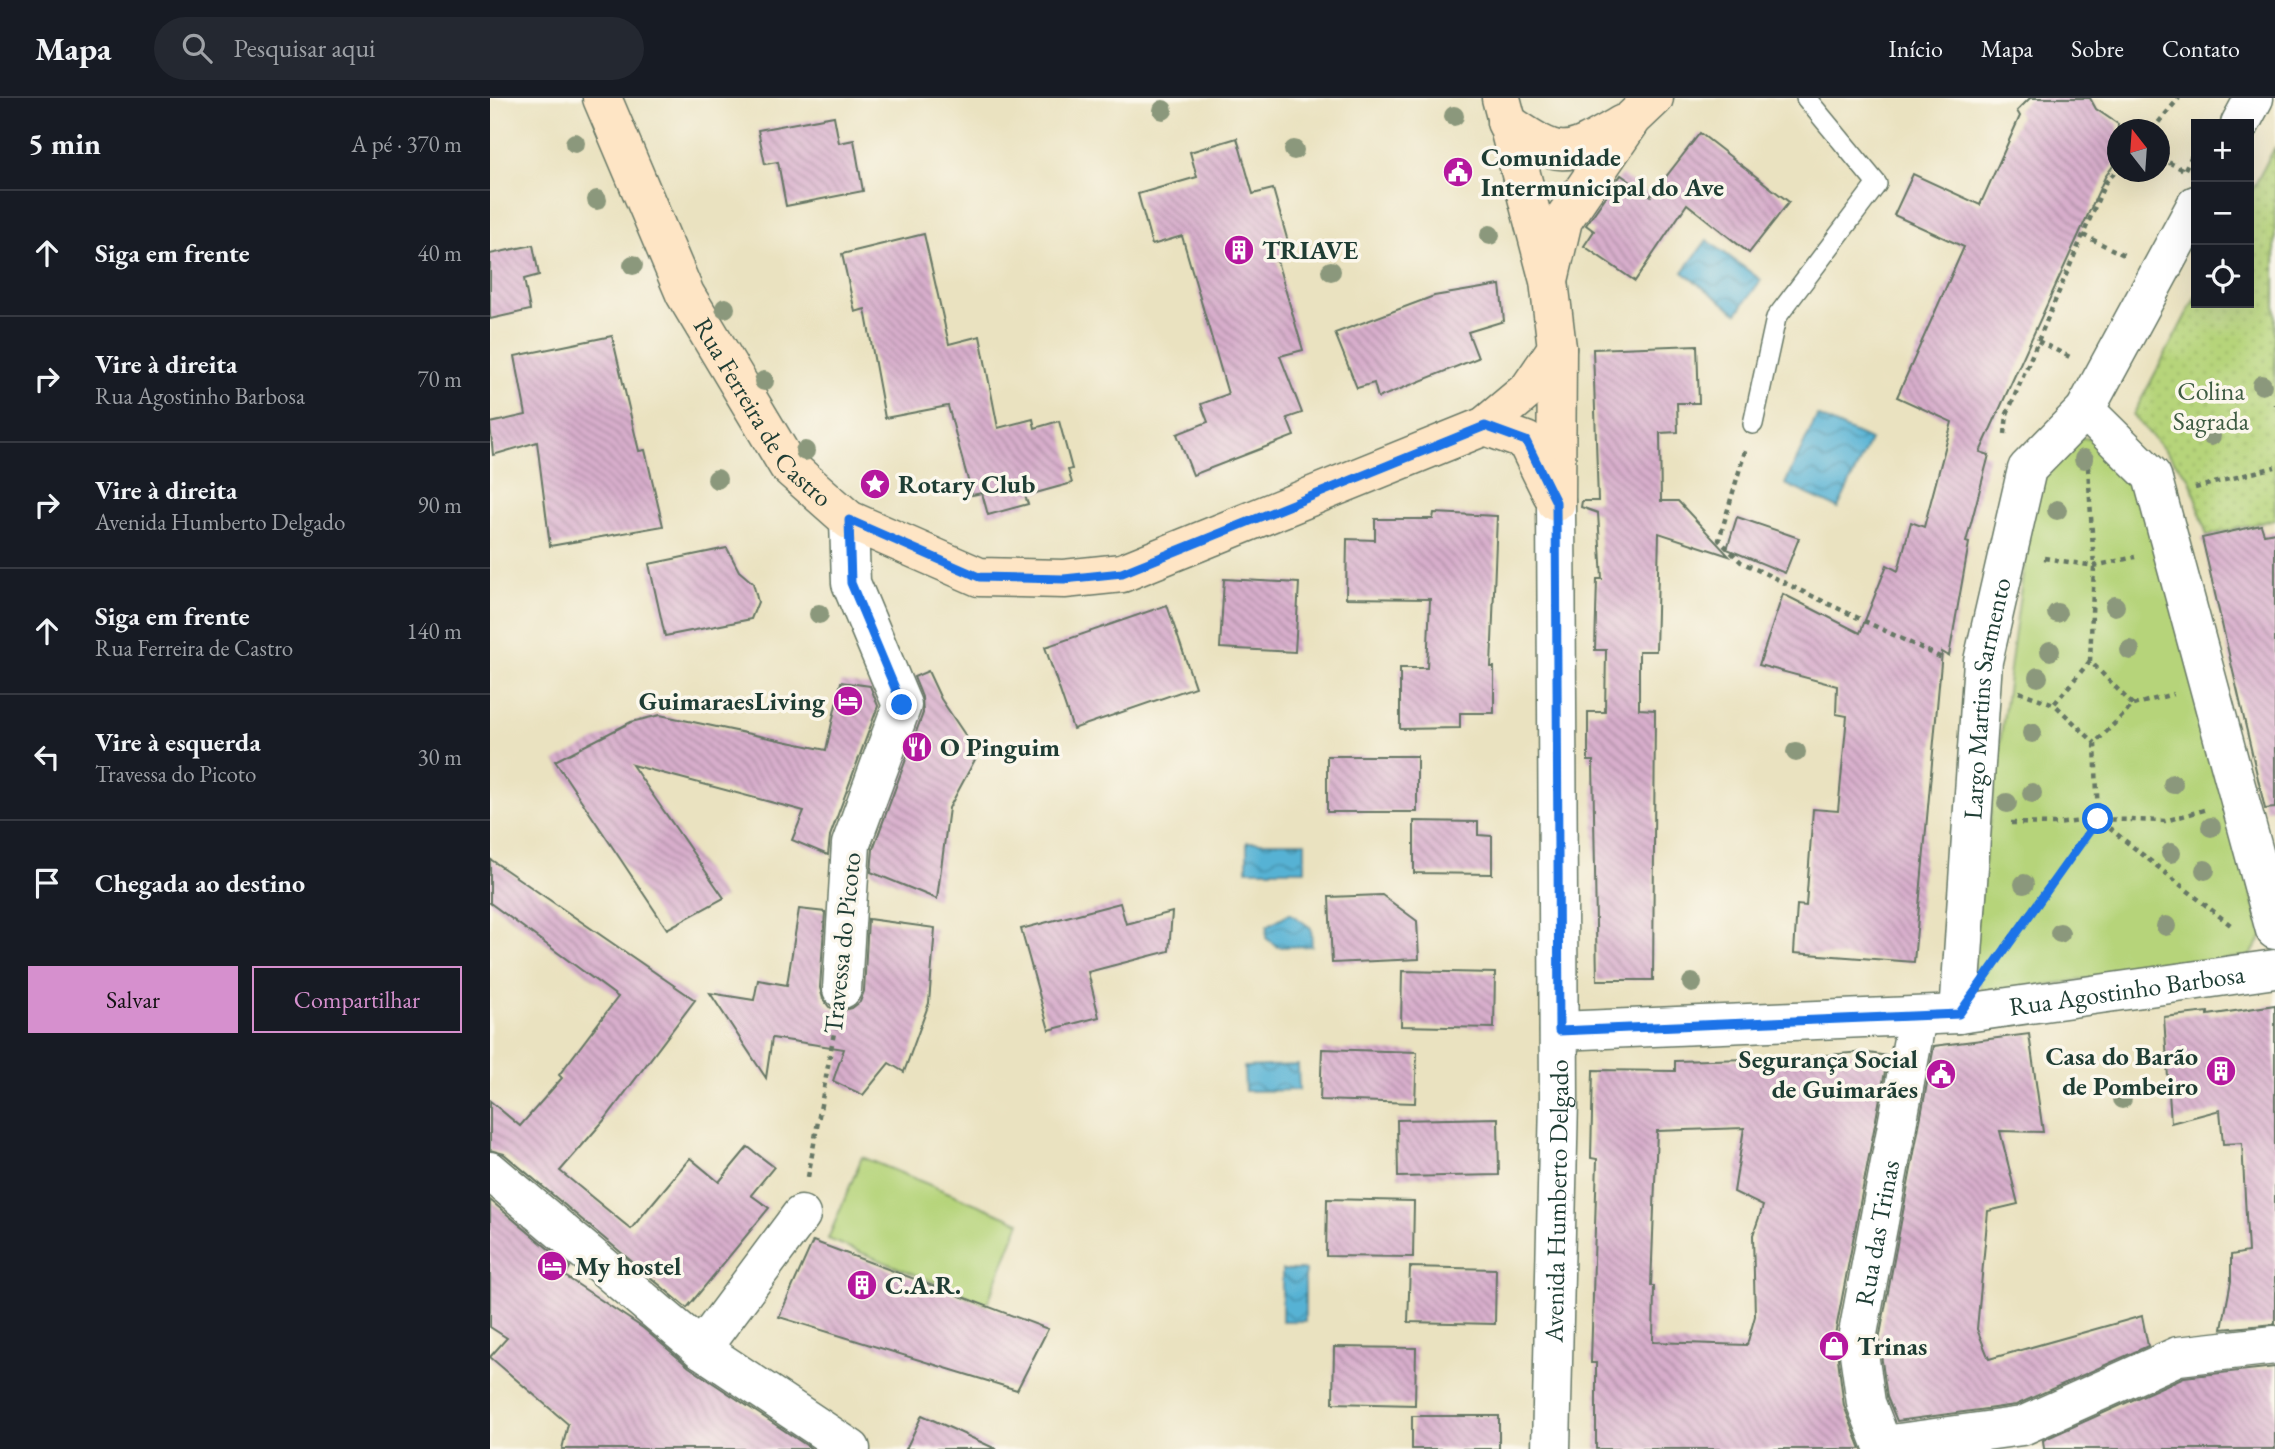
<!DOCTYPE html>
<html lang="pt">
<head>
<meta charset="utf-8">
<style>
  :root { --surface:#171b24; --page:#242831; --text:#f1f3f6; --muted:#9ea1a6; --line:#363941; --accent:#d690ce }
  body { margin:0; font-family:"EB Garamond",serif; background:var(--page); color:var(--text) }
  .controls { position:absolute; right:21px; top:21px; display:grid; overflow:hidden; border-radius:0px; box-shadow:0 7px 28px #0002 }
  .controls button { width:63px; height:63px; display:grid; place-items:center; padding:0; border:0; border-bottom:2px solid var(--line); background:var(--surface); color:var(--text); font:35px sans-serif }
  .compass { position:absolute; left:1617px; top:21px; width:63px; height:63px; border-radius:50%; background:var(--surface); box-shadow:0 7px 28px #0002; rotate:343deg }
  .stop { position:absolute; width:21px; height:21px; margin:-16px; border:5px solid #1a73e8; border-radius:50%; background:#fff }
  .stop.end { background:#1a73e8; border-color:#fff; box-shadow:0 2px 7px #0008 }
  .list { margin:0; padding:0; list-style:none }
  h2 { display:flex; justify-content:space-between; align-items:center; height:91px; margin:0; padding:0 28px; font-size:30px }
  h2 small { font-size:23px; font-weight:400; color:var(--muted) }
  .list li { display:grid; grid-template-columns:46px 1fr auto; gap:21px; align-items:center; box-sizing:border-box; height:126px; padding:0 28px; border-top:2px solid var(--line) }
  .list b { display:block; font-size:26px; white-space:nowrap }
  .list p { margin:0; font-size:23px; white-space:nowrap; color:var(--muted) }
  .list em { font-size:23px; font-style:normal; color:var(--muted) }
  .actions { display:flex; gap:14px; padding:21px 28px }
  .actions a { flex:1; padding:16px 0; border:2px solid var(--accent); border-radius:0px; text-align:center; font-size:24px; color:var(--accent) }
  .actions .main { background:var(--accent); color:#111 }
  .icon { flex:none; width:38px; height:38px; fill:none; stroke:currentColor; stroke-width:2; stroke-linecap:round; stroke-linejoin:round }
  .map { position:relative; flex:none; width:1785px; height:1351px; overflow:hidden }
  header { display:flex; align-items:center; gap:42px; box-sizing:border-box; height:98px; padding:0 35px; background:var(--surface); border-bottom:2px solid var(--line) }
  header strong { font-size:33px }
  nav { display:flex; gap:38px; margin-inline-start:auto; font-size:24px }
  .search { width:490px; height:63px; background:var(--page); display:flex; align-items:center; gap:18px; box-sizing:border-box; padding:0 24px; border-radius:38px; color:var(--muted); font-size:26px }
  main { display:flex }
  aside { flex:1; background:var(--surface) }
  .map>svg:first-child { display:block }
</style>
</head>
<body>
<header>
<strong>Mapa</strong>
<div class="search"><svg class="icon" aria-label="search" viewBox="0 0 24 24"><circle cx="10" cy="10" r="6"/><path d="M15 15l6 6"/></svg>Pesquisar aqui</div>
<nav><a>Início</a><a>Mapa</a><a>Sobre</a><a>Contato</a></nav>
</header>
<main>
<aside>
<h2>5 min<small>A pé · 370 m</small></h2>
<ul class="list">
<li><svg class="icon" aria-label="ahead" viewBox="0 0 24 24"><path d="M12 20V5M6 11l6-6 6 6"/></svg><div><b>Siga em frente</b></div><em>40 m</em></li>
<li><svg class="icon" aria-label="right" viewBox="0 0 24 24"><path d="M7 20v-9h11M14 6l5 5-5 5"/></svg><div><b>Vire à direita</b><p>Rua Agostinho Barbosa</p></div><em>70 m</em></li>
<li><svg class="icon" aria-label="right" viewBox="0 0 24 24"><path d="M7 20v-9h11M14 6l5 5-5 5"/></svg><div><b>Vire à direita</b><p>Avenida Humberto Delgado</p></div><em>90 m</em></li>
<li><svg class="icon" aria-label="ahead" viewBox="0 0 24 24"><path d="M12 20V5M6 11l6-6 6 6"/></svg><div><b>Siga em frente</b><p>Rua Ferreira de Castro</p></div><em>140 m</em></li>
<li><svg class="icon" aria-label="left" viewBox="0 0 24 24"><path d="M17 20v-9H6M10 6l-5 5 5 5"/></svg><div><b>Vire à esquerda</b><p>Travessa do Picoto</p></div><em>30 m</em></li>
<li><svg class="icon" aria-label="arrive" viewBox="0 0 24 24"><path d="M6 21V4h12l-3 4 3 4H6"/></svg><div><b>Chegada ao destino</b></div></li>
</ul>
<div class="actions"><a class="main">Salvar</a><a>Compartilhar</a></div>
</aside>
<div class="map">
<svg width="1785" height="1351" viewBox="0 0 1785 1351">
  <defs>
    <pattern id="grass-dots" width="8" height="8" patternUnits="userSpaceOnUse" patternTransform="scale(1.75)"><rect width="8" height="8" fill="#b6d47a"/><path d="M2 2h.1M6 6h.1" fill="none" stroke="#9cb76a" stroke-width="1.8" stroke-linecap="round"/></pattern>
    <pattern id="water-waves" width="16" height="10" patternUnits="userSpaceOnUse" patternTransform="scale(1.75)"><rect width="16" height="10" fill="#56b2d4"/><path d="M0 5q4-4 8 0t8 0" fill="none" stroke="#4792ad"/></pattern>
    <pattern id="building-back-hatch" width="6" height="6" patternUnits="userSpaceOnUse" patternTransform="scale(1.75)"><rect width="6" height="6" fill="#d8aecc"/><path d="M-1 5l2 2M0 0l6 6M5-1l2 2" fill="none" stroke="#af8fa6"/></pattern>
  </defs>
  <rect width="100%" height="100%" fill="#fbf7ec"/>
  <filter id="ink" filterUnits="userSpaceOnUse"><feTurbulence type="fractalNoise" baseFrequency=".0143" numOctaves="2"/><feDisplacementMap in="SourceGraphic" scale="14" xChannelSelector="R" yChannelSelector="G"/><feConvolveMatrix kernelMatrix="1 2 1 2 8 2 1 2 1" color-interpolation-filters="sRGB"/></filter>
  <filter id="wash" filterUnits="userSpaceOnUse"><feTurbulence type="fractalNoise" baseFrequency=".00686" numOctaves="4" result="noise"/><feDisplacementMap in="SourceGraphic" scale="28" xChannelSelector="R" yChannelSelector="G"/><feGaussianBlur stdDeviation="1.57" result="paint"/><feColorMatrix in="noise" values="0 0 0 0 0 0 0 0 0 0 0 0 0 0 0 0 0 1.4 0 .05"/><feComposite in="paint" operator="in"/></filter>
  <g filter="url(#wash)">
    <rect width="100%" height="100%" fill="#eae2c0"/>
    <!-- grass -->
    <polygon fill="url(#grass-dots)" stroke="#6a8857" stroke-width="2" points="1785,49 1785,421 1717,438 1700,381 1643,317 1706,198 1706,205 1759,205 1759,98"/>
    <!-- garden -->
    <g fill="#b6d47a" stroke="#6a8857" stroke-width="2">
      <polygon points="1589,340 1605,340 1652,381 1773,838 1760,858 1493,896 1481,860 1546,378"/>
      <polygon points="372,1059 530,1124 497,1206 338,1141"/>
    </g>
    <!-- water -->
    <g fill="url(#water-waves)" stroke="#3a7884" stroke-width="2">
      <polygon points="1217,142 1271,182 1247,215 1193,174"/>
      <polygon points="1327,318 1380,342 1348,410 1295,386"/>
      <rect x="757" y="744" width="58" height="28"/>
      <polygon points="800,815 821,830 822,848 788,849 776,840 777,828"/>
      <polygon points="808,967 809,992 755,993 754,969"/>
      <rect x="792" y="1172" width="23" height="51"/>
    </g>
    <g id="blocks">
      <!-- building -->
      <g fill="url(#building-back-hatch)" fill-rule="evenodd">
        <polygon points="1540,0 1600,0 1606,11 1628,26 1628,61 1615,79 1490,354 1499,357 1476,444 1479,445 1459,558 1452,554 1424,864 1304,855 1307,807 1316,808 1323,711 1348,713 1357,618 1346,616 1347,588 1269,567 1293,496 1370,535 1397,467 1408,473 1421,424 1434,429 1462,324 1407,299 1474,149 1404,117 1423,76 1490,107 1530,18 1527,13"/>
        <polygon points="344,18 349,45 364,42 373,93 296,108 288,64 275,66 268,32"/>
        <polygon points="1210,35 1299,104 1259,155 1197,106 1145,183 1094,148 1104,133 1096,127 1131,77 1161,98"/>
        <polygon points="747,40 763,96 783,91 802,158 787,163 813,252 790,258 812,315 797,320 804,338 703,377 687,336 718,324 711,306 738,296 692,138 662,147 648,96 707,79 700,54"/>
        <polygon points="434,136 459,246 490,238 508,330 543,321 545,330 569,323 582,371 578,372 582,385 535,398 538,406 498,417 492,395 482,397 458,308 395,320 375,211 365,214 352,156"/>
        <polygon points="43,147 49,177 34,181 40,212 0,221 0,156"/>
        <polygon points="1010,187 1014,223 978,234 988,260 888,300 884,285 867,290 845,235 944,198"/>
        <polygon points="122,238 149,353 155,352 173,428 60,448 47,344 3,357 0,325 36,317 25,258"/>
        <polygon points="1207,247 1209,305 1187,305 1188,334 1170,335 1171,403 1188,403 1239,458 1169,435 1166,553 1149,553 1149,611 1165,612 1163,882 1107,882 1103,663 1098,663 1098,614 1115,614 1116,552 1105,552 1107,481 1112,481 1108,415 1091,409 1092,403 1108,403 1103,251"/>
        <polygon points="944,415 1007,418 1001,569 1004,569 1004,615 970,615 970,630 910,631 910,570 937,570 940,501 856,500 857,441 885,442 885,421 943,421"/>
        <polygon points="1247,419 1309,440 1295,475 1237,451"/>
        <polygon points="1771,427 1774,436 1785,434 1785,710 1775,711 1712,440"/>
        <polygon points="237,450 249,473 263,485 268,504 261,521 175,538 159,466"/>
        <polygon points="734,481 809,485 805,554 730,550"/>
        <polygon points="677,507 705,589 583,631 555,549"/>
        <polygon points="438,573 451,601 488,656 459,710 447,801 381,774 383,751 433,615 432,599 424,579"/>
        <polygon points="351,584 380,588 388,608 340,738 338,757 302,742 314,713 142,667 234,800 177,831 65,663 141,624 170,617 336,652"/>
        <rect x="837" y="658" width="90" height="56"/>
        <polygon points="924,723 988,724 988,737 1002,738 1002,776 924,775"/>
        <polygon points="0,761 205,902 116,1020 70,1073 141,1131 200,1060 229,1084 258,1049 284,1069 261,1097 279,1110 197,1210 14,1056 0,1052 0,1003 30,1028 72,980 69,977 128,899 0,805"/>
        <polygon points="892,797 927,823 929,861 842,865 839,799"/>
        <polygon points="630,805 636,826 682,814 679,853 598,874 609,919 559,932 531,831"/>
        <polygon points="309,811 335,814 330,890 333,901 339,909 350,913 362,910 370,904 374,893 378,821 445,830 439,905 414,974 399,965 373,997 343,983 354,951 282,940 276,980 220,895 264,902 268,882 297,887"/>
        <polygon points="912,873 1005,875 1004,930 911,928"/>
        <polygon points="1785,907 1785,1226 1732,1231 1741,1183 1741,1157 1758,1154 1752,1045 1733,1046 1730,1012 1681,1025 1674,919 1718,914 1718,917"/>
        <polygon points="1539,936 1553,1034 1510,1033 1528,1106 1498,1113 1487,1231 1499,1261 1652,1218 1658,1248 1526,1307 1407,1323 1397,1299 1389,1242 1444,948"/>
        <polygon points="832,951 927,954 925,1005 830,1002"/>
        <path d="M 1372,954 L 1398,958 L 1345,1237 L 1354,1308 L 1371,1351 L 1106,1351 L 1106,1265 L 1101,1265 L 1107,1061 L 1101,1060 L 1103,972 L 1185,973 L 1185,963 L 1258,961 L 1258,964 ZM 1254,1030 L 1244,1094 L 1273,1108 L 1263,1137 L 1265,1218 L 1257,1247 L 1163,1244 L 1164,1188 L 1161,1188 L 1167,1033 Z"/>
        <polygon points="1008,1020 1009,1077 908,1079 907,1022"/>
        <polygon points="837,1101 924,1103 923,1159 836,1158"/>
        <polygon points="0,1102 80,1169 75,1178 153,1230 199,1269 322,1351 72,1351 78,1326 0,1259 17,1240 0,1229"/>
        <polygon points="323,1143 558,1231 527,1292 289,1219"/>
        <polygon points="920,1169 1006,1171 1005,1226 918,1224"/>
        <polygon points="844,1249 926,1250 925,1307 843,1305"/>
        <polygon points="1785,1269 1785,1351 1554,1351 1553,1342 1694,1279"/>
        <polygon points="432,1317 506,1351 416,1351"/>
        <rect x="922" y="1318" width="87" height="33"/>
      </g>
    </g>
  </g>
  <g filter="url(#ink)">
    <use href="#blocks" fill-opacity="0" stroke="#667765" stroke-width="2"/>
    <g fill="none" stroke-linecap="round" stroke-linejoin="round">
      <!-- lane casing -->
      <g stroke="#667765" stroke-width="22">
        <polyline id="lane" points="1263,326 1286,220 1387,86 1316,0"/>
      </g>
      <!-- street casing -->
      <g stroke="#667765" stroke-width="41">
        <g id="street">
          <polyline points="1750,26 1764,0"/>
          <polyline points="1595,312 1662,378 1785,832"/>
          <polyline points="352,891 361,746 412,607 361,485 359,422"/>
          <path id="s1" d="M 1469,916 L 1493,563 L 1537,371 L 1595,312 L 1706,107"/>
          <path id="s2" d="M 1069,933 L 1469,916 L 1785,871"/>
          <polyline points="0,1073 211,1251 361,1351"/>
          <polyline points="211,1251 311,1117"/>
          <polyline points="1394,1347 1532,1328 1688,1258 1785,1247"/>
          <path id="s3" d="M 1061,1351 L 1069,1002 L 1066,404"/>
          <path id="s4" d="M 1394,1351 L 1376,1305 L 1367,1241 L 1427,920"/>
        </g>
      </g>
      <!-- secondary casing -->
      <g stroke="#667765" stroke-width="41">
        <g id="secondary">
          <path id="s5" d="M 112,0 L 195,196 L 298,368 L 359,422 L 489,479 L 574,481 L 632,475 L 995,328 L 1039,291 L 1067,250"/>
          <polyline points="1011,0 1059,183 1067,250 1066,404"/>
          <path d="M 1016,24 C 1073,63 1074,60 1133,26"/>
          <polyline points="1060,178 1073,122 1143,20 1164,0"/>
          <polyline points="995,328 1036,343 1062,396"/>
        </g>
      </g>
      <!-- path -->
      <g stroke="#667765" stroke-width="4.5" stroke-dasharray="5 5" stroke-linecap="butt">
        <polyline points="1662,32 1689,0"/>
        <polyline points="1670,60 1694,72"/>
        <polyline points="1695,71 1706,50"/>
        <polyline points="1593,137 1636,158"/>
        <polyline points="1548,243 1582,260"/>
        <polyline points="1785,306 1785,307"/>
        <polyline points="1515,336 1517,316 1615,85 1628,71"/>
        <polyline points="1255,353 1229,442 1251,464 1454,561"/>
        <polyline points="1598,369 1604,468 1600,563 1643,607 1605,645 1608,721 1743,829"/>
        <polyline points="1705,390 1785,369"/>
        <polyline points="1554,460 1604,468 1645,459"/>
        <polyline points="1600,563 1564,606 1605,645"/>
        <polyline points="1529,594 1564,606"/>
        <polyline points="1643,607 1683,596"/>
        <polyline points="1521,725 1566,726 1608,721 1675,723 1714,712"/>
        <polyline points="1514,850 1608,721"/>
        <polyline points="318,1079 345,929"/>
      </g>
      <!-- lane -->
      <use href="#lane" stroke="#fff" stroke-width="19"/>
      <!-- street -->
      <use href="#street" stroke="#fff" stroke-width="38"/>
      <!-- secondary -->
      <use href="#secondary" stroke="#fee5c5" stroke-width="38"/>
    </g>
    <!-- trees -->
    <g fill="#8b987b">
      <circle cx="673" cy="12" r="10"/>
      <circle cx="964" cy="18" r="10"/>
      <circle cx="85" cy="45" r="10"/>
      <circle cx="804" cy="52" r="10"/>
      <circle cx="107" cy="102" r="10"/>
      <circle cx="1000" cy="137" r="10"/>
      <circle cx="143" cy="167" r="10"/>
      <circle cx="841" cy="173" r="10"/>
      <circle cx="235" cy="210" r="10"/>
      <circle cx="274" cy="283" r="10"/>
      <circle cx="1772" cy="287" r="10"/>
      <circle cx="1721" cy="338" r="10"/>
      <circle cx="315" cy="353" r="10"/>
      <circle cx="1594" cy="361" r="10"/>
      <circle cx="227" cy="381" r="10"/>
      <circle cx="1567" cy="412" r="10"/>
      <circle cx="1625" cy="508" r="10"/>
      <circle cx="1567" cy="515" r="10"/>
      <circle cx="329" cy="516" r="10"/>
      <circle cx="1640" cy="552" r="10"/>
      <circle cx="1560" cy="553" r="10"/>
      <circle cx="1548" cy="579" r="10"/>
      <circle cx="1542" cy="635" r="10"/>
      <circle cx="1306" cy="654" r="10"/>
      <circle cx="1683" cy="686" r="10"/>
      <circle cx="1542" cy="695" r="10"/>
      <circle cx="1517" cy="705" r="10"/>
      <circle cx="1721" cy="729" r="10"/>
      <circle cx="1681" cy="755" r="10"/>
      <circle cx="1715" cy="772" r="10"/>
      <circle cx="1534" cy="786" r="10"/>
      <circle cx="1676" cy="828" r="10"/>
      <circle cx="1570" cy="835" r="10"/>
      <circle cx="1202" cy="885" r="10"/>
      <circle cx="1632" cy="1001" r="10"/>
    </g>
  </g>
  <g fill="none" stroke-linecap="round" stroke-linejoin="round" filter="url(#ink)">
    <!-- route -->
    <polyline stroke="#1a73e8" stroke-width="9" points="412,607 361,485 359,422 489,479 574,481 632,475 995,328 1036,343 1066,404 1069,933 1469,916 1608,721"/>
  </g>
  <!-- icons -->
  <defs>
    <g id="civic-disc" transform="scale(1.575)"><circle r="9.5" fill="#b5179e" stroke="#fbf7ec"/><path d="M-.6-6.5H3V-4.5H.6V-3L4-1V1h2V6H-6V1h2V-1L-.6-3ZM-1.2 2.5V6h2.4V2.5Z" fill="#fff"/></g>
    <g id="building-disc" transform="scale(1.575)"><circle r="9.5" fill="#b5179e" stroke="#fbf7ec"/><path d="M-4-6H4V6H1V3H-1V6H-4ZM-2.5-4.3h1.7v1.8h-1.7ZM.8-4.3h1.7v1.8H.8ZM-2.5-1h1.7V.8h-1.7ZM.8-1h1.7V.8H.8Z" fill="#fff"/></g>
    <g id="sight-disc" transform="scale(1.575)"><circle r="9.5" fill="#b5179e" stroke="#fbf7ec"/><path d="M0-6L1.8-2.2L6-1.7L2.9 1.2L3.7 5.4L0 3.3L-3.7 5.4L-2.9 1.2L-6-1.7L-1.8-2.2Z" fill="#fff"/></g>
    <g id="hotel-disc" transform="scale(1.575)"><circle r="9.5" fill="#b5179e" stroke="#fbf7ec"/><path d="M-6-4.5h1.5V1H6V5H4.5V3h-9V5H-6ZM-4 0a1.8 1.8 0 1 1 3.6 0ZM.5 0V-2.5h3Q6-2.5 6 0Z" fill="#fff"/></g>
    <g id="restaurant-disc" transform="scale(1.575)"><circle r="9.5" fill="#b5179e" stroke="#fbf7ec"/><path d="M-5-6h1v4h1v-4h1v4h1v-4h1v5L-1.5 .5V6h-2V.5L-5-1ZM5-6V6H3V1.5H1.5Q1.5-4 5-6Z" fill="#fff"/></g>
    <g id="shop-disc" transform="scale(1.575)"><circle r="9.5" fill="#b5179e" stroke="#fbf7ec"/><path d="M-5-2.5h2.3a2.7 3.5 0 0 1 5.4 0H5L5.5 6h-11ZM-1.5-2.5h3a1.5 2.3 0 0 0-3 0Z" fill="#fff"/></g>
  </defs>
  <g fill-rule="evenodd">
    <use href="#civic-disc" x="968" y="74"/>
    <use href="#building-disc" x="749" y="152"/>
    <use href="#sight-disc" x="385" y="386"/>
    <use href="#hotel-disc" x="358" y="603"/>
    <use href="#restaurant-disc" x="427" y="649"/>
    <use href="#building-disc" x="1731" y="973"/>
    <use href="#civic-disc" x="1451" y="976"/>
    <use href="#hotel-disc" x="62" y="1168"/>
    <use href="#building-disc" x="372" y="1187"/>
    <use href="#shop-disc" x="1344" y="1248"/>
  </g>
  <g text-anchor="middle" stroke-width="7" stroke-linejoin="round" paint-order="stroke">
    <!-- poi labels -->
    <g font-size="26" font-weight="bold" fill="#1f3d34" stroke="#fbf7ec" text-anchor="start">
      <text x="991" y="68">Comunidade<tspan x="991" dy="30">Intermunicipal do Ave</tspan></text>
      <text x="772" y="161">TRIAVE</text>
      <text x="408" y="395">Rotary Club</text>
      <text x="335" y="612" text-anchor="end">GuimaraesLiving</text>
      <text x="450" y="658">O Pinguim</text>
      <text x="1708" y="967" text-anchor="end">Casa do Barão<tspan x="1708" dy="30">de Pombeiro</tspan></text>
      <text x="1428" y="970" text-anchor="end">Segurança Social<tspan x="1428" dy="30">de Guimarães</tspan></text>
      <text x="85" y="1177">My hostel</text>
      <text x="395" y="1196">C.A.R.</text>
      <text x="1367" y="1257">Trinas</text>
    </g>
    <!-- park labels -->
    <g font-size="26" fill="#3d5b42" stroke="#fbf7ec">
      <text x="1721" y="302">Colina<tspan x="1721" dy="30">Sagrada</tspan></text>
    </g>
    <!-- street labels -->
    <g font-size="26" fill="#1f3d34" stroke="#fbf7ec">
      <text dy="9" stroke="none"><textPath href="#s5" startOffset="355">Rua Ferreira de Castro</textPath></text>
      <text dy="9" stroke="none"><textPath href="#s1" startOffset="317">Largo Martins Sarmento</textPath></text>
      <text transform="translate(352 845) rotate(-84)" y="9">Travessa do Picoto</text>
      <text dy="9" stroke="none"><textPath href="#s2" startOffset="570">Rua Agostinho Barbosa</textPath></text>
      <text dy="9" stroke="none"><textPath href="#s3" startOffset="248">Avenida Humberto Delgado</textPath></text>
      <text dy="9" stroke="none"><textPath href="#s4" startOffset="222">Rua das Trinas</textPath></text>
    </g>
  </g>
</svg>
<div class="controls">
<button>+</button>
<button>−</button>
<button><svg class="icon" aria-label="locate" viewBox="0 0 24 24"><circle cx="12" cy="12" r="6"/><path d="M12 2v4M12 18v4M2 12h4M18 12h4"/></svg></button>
</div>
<svg class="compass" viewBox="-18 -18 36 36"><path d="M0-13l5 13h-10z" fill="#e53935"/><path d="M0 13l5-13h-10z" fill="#9ea1a6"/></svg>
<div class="stop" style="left:1608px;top:721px"></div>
<div class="stop end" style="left:412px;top:607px"></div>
</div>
</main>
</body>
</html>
